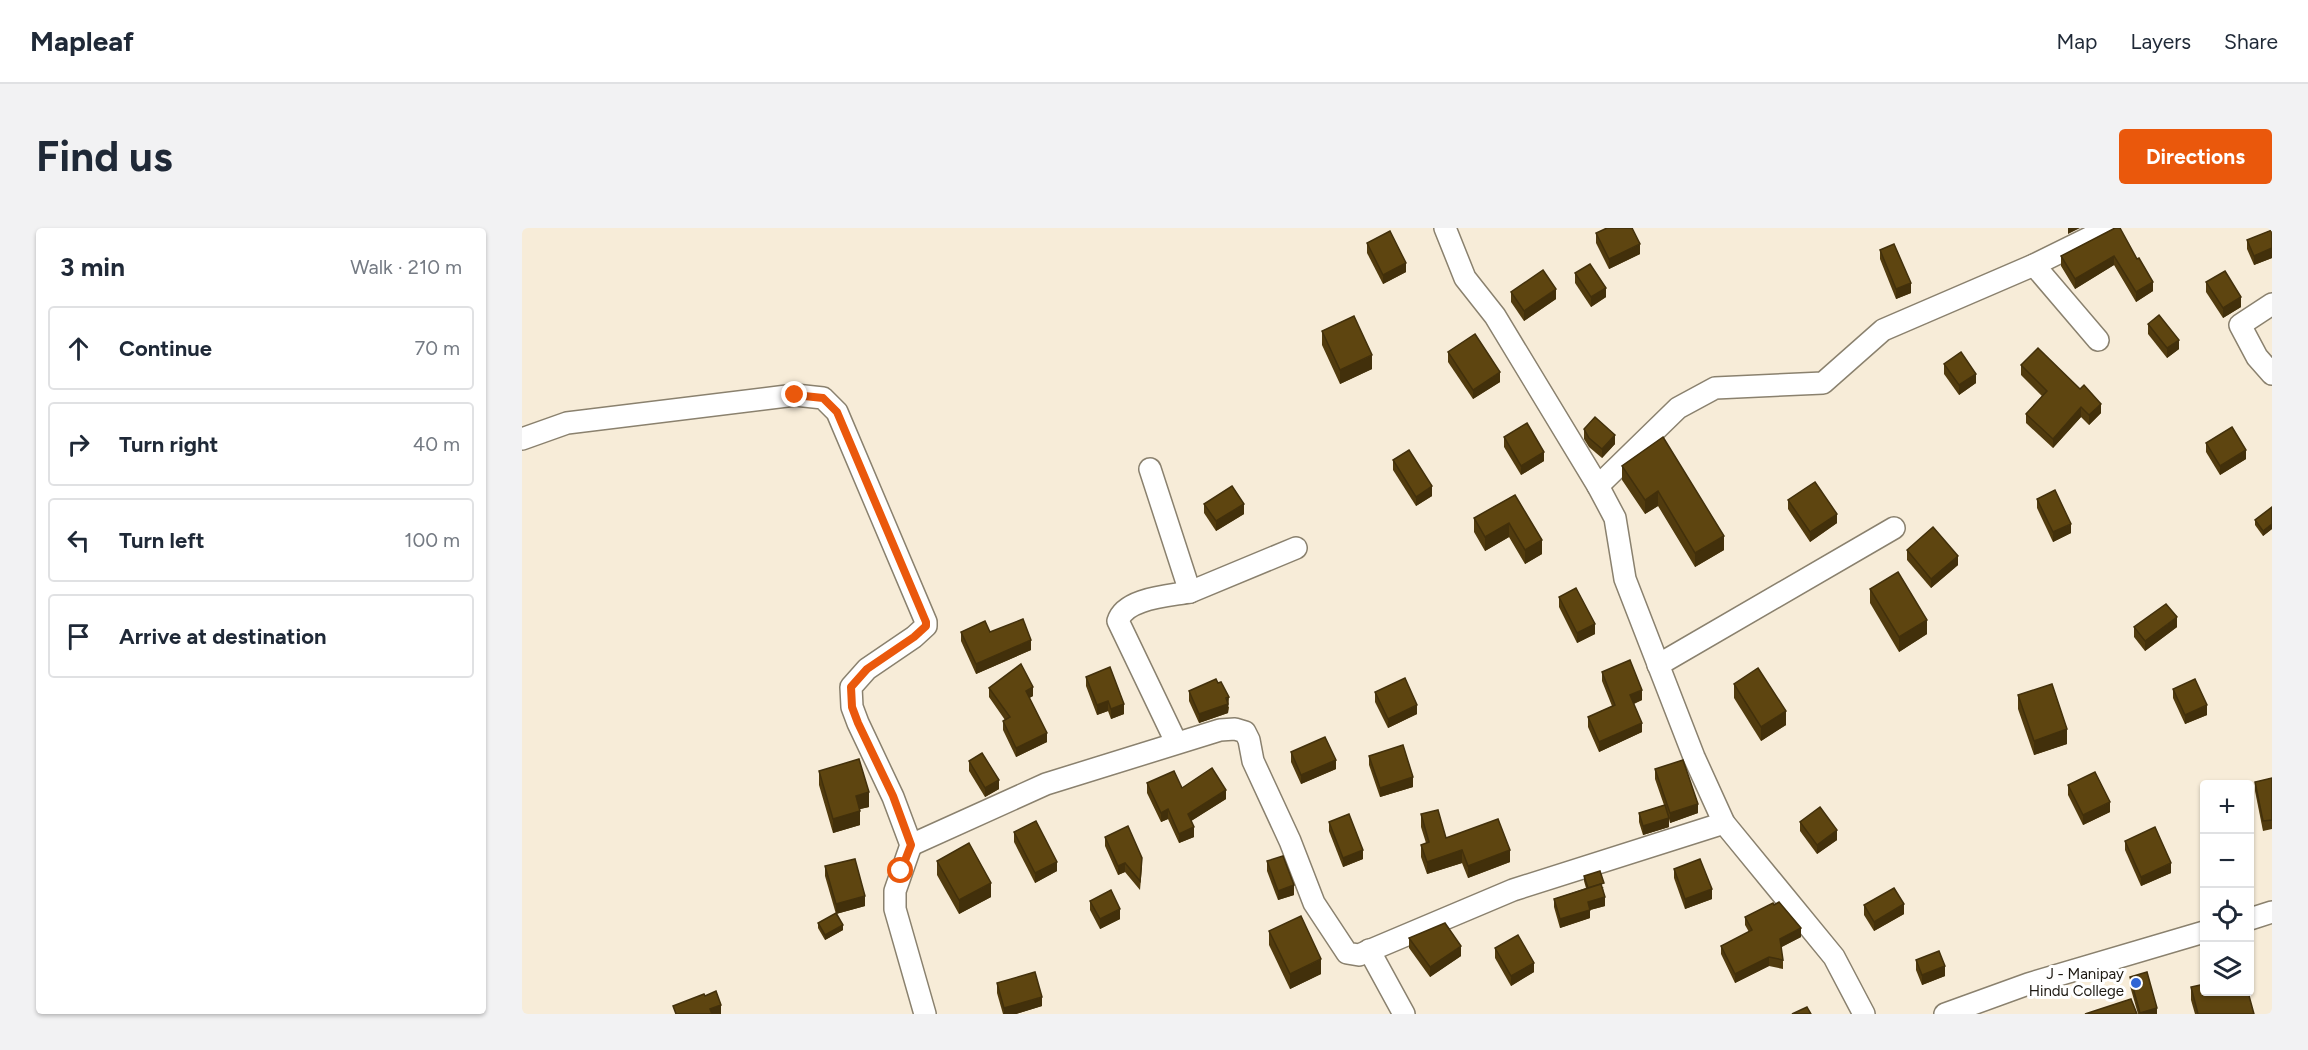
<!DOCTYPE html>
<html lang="en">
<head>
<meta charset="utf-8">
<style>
  :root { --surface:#fff; --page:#f2f2f3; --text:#1f2937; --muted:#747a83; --line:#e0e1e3; --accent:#ea580c }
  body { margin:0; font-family:Figtree,sans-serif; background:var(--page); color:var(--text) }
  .controls { position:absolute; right:18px; bottom:18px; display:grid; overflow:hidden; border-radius:6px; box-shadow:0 2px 4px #0004 }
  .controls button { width:54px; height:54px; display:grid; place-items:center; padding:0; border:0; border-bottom:2px solid var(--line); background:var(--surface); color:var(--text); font:30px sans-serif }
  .stop { position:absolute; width:18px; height:18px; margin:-14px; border:4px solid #ea580c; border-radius:50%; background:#fff }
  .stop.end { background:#ea580c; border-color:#fff; box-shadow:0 2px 6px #0008 }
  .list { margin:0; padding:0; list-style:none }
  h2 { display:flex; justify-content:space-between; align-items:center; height:78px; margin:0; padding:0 24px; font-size:26px }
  h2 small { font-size:20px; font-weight:400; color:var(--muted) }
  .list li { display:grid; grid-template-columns:39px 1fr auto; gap:18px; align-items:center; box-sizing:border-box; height:84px; margin:0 12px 12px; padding:0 12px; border:2px solid var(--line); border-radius:6px }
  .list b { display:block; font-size:22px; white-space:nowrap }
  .list em { font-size:20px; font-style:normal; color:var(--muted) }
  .icon { flex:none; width:33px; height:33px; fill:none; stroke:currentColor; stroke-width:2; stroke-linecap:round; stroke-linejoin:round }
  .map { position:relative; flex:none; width:1750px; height:786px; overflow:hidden; border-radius:6px }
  header { display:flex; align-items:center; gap:36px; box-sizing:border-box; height:84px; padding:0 30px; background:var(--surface); border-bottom:2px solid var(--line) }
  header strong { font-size:28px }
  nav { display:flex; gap:33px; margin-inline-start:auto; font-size:21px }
  .intro { display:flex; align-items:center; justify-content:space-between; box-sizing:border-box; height:144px; padding:0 36px }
  h1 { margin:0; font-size:42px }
  .button { padding:15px 27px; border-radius:6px; background:var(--accent); color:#fff; font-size:21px; font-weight:700 }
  main { display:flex; gap:36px; padding:0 36px }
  aside { flex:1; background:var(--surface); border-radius:6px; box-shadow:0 2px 4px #0004 }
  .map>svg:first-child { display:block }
</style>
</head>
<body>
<header>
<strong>Mapleaf</strong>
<nav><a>Map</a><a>Layers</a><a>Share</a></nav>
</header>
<div class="intro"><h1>Find us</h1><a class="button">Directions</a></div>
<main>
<aside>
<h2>3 min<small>Walk · 210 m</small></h2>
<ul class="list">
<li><svg class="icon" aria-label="ahead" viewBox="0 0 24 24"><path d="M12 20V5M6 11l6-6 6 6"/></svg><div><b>Continue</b></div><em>70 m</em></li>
<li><svg class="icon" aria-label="right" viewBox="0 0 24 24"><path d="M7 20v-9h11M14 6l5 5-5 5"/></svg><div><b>Turn right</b></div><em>40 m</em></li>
<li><svg class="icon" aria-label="left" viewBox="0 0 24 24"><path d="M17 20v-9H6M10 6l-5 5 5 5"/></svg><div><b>Turn left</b></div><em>100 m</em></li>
<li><svg class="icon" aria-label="arrive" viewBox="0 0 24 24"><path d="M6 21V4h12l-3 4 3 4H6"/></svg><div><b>Arrive at destination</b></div></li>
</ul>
</aside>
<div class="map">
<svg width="1750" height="786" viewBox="0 0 1750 786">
  <rect width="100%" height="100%" fill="#f7ecd8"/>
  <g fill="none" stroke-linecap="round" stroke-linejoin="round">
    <!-- minor casing -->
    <g stroke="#8a816e" stroke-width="24">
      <g id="minor">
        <polyline points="923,0 943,50 973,88 1076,258 1093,290 1103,351 1172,529 1202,595 1312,729 1342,786"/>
        <polyline points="1512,37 1576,112"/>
        <polyline points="1750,76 1718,97 1735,129 1750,146"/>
        <polyline points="0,211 45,195 273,167 301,170 315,184 404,394 404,398 392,409 345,441 329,459 330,479 336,495 371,569 389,617 373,663 373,681 403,786"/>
        <path d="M 628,241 L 668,364 C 647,368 603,370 596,393 L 654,514"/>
        <polyline points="1076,258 1156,180 1193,160 1301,155 1361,102 1512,37 1587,0"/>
        <polyline points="668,364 774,320"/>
        <polyline points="1136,437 1372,300"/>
        <polyline points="389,617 524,556 698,502 713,501 723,504 727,512 731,533 768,613 792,675 825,725 837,727 991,662 1202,595"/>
        <polyline points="1728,691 1750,684"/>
        <polyline points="847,722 882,786"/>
        <polyline points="1423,786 1506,756 1682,704"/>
      </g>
    </g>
    <!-- minor -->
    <use href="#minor" stroke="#fff" stroke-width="21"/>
  </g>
  <!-- wall -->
  <g fill="#513b0e">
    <polygon points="1593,0 1631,63 1614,74 1592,37 1553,61 1539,38 1539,28"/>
    <polygon points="1750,2 1750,30 1732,37 1725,21 1725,12"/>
    <polygon points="1074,5 1118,26 1087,41 1074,15"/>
    <polygon points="845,15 884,44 861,56 845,25"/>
    <polygon points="1358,22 1389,65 1374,71 1358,31"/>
    <polygon points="1053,45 1084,69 1069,79 1053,55"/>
    <polygon points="1684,54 1719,79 1701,90 1684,64"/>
    <polygon points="989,64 1034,71 1002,93 989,74"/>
    <polygon points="1626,96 1657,121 1645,130 1626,106"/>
    <polygon points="800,103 850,141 818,156 800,117"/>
    <polygon points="926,124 978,154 951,171 926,134"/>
    <polygon points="1422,136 1454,155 1437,167 1422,146"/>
    <polygon points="1499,137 1579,185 1567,197 1559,189 1531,220 1504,195 1504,186 1520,168 1499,147"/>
    <polygon points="1062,201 1093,216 1080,230 1067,219 1062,211"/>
    <polygon points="982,209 1022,233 999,247 982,219"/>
    <polygon points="1141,209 1202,322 1173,339 1136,278 1123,286 1100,252 1100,238"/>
    <polygon points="1684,215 1724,231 1698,247 1684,224"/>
    <polygon points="871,232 910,268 894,278 871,242"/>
    <polygon points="993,267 1020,326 1003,336 987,309 963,323 952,304 952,290"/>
    <polygon points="1515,271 1549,305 1531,314 1515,280"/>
    <polygon points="1266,272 1315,295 1288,314 1266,281"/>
    <polygon points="682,276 722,286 694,303 682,285"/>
    <polygon points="1750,279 1750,301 1741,308 1733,297 1733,292"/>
    <polygon points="1385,322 1436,337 1409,360 1385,332"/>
    <polygon points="1348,361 1405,406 1377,424 1348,375"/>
    <polygon points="1037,369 1073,406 1055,415 1037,379"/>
    <polygon points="1612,399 1655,399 1623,423 1612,409"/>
    <polygon points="439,404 468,404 509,422 454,446 439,413"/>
    <polygon points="1080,444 1120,472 1112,476 1120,504 1077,524 1066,499 1066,489 1090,478 1080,453"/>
    <polygon points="564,449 602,486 589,491 586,483 575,487 564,458"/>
    <polygon points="1212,456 1264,497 1239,513 1212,470"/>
    <polygon points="467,460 511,468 507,470 525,514 494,529 481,502 481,493 483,492 467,469"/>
    <polygon points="1651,461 1685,487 1663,496 1651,470"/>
    <polygon points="667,463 707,479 706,485 677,495 667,473"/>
    <polygon points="853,464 895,486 866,500 853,474"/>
    <polygon points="1496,467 1545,516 1512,527 1496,481"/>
    <polygon points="769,524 814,541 779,556 769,534"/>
    <polygon points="847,528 891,559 858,569 847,537"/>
    <polygon points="447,533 477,561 463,569 447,543"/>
    <polygon points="1133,541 1176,585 1148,595 1147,591 1147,599 1121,607 1117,594 1117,585 1142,577 1133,551"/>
    <polygon points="297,543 347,579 338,581 338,597 311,605 297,557"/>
    <polygon points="1750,550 1750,601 1741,603 1733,563 1733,554"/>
    <polygon points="625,555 704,571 669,593 672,609 657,615 646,591 639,594 625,565"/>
    <polygon points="1546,557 1588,584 1561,597 1546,567"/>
    <polygon points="899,586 924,610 988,634 946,650 940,635 905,646 899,629 899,617 904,615 899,599"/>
    <polygon points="807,594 841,631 821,639 807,603"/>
    <polygon points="1278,594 1315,612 1295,626 1278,603"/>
    <polygon points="492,604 535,643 513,655 492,614"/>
    <polygon points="583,609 620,639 618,662 603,644 596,647 583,618"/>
    <polygon points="1603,613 1649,645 1619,658 1603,622"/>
    <polygon points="1728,626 1731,643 1731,657 1728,657"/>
    <polygon points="415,633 469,669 437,686 415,647"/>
    <polygon points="745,633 772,667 756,672 745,643"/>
    <polygon points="303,638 343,678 314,686 303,648"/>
    <polygon points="1152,641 1190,671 1163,681 1152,650"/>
    <polygon points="1062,648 1082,660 1081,660 1083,678 1068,682 1068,690 1038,700 1032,679 1032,671 1064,660 1062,653"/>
    <polygon points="568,673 598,691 578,701 568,682"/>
    <polygon points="1252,677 1279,709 1259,719 1261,732 1261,741 1247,738 1213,755 1199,726 1199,718 1227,704 1223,697 1223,689"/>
    <polygon points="1342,677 1382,686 1352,703 1342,687"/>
    <polygon points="296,695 321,702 303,712 296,700"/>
    <polygon points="747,703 799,746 768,761 747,717"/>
    <polygon points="887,710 939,728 908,749 887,720"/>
    <polygon points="973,720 1012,744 989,758 973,730"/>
    <polygon points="1394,732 1423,748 1400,757 1394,742"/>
    <polygon points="1608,749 1635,786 1616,786 1608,758"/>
    <polygon points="475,755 520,778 494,786 481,786 475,765"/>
    <polygon points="1669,759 1732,786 1673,786 1669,772"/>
  </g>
  <!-- shaded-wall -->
  <g fill="#42300b">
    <polygon points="1546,0 1558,0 1546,6"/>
    <polygon points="1118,16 1118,26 1087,41 1087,31"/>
    <polygon points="1750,20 1750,30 1732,37 1732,28"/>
    <polygon points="1592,28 1592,37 1553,61 1553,51"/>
    <polygon points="884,35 884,44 861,56 861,47"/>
    <polygon points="1631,54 1631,63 1614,74 1614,64"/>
    <polygon points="1389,55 1389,65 1374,71 1374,61"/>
    <polygon points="1084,60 1084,69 1069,79 1069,69"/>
    <polygon points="1034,61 1034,71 1002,93 1002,83"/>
    <polygon points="1719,69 1719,79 1701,90 1701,80"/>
    <polygon points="1657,112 1657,121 1645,130 1645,120"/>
    <polygon points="850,127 850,141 818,156 818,142"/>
    <polygon points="978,144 978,154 951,171 951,162"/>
    <polygon points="1454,146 1454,155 1437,167 1437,157"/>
    <polygon points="1579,176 1579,185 1567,197 1567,187"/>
    <polygon points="1559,179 1559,189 1531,220 1531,211"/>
    <polygon points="1093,207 1093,216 1080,230 1080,221"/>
    <polygon points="1724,222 1724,231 1698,247 1698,238"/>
    <polygon points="1022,224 1022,233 999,247 999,238"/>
    <polygon points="910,258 910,268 894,278 894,269"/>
    <polygon points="1136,263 1136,278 1123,286 1123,272"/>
    <polygon points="722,276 722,286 694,303 694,293"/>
    <polygon points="1315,286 1315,295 1288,314 1288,304"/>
    <polygon points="987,295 987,309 963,323 963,309"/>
    <polygon points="1549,296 1549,305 1531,314 1531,304"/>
    <polygon points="1750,296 1750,301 1741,308 1741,303"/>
    <polygon points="1202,308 1202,322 1173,339 1173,325"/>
    <polygon points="1020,312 1020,326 1003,336 1003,322"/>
    <polygon points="1436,328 1436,337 1409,360 1409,351"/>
    <polygon points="1655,389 1655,399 1623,423 1623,413"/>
    <polygon points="1405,392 1405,406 1377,424 1377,409"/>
    <polygon points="1073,396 1073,406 1055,415 1055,405"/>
    <polygon points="509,412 509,422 454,446 454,436"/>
    <polygon points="511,459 511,468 504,472 504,463"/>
    <polygon points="1120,462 1120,472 1108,477 1108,467"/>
    <polygon points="707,469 706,485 677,495 677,486"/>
    <polygon points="586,473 586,483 575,487 575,477"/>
    <polygon points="602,476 602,486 589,491 589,481"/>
    <polygon points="895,477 895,486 866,500 866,491"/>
    <polygon points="1685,477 1685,487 1663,496 1663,487"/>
    <polygon points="1264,483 1264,497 1239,513 1239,499"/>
    <polygon points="1120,495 1120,504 1077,524 1077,514"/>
    <polygon points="1545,501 1545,516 1512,527 1512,513"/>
    <polygon points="525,505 525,514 494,529 494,520"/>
    <polygon points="814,532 814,541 779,556 779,547"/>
    <polygon points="891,549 891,559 858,569 858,560"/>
    <polygon points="477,552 477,561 463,569 463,560"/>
    <polygon points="704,562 704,571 666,595 666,586"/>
    <polygon points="347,564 347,579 334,582 334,568"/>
    <polygon points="1588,574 1588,584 1561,597 1561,587"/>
    <polygon points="1176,576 1176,585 1148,595 1148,585"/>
    <polygon points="646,581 646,591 639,594 639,585"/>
    <polygon points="338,583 338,597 311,605 311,591"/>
    <polygon points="1147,590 1147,599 1121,607 1121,598"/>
    <polygon points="672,599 672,609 657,615 657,606"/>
    <polygon points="1315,602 1315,612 1295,626 1295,617"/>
    <polygon points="841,622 841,631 821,639 821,630"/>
    <polygon points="940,622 940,635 905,646 905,634"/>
    <polygon points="988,622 988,634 946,650 946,638"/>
    <polygon points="535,634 535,643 513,655 513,645"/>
    <polygon points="603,635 603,644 596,647 596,638"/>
    <polygon points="1649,635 1649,645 1619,658 1619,649"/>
    <polygon points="469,655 469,669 437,686 437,672"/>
    <polygon points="772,657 772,667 756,672 756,663"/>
    <polygon points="1190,661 1190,671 1163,681 1163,671"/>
    <polygon points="343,668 343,678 314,686 314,676"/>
    <polygon points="1083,669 1083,678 1068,682 1068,690 1038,700 1038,691 1066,674"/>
    <polygon points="1382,676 1382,686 1352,703 1352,694"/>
    <polygon points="598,681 598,691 578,701 578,691"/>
    <polygon points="321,697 321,702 303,712 303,707"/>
    <polygon points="1279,700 1279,709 1258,720 1258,711"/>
    <polygon points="939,718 939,728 908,749 908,739"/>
    <polygon points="1247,729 1247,738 1213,755 1213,746"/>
    <polygon points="799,731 799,746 768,761 768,746"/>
    <polygon points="1012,735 1012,744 989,758 989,748"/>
    <polygon points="1423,738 1423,748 1400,757 1400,747"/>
    <polygon points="520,769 520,778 494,786 482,786 482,780"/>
    <polygon points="199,777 199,786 188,786 188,781"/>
    <polygon points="1635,780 1635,786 1618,786 1618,785"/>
  </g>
  <!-- building -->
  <g fill="#5e4510" stroke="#42300b" stroke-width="1.5">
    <polygon points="1085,0 1110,0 1118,16 1087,31 1074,5"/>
    <polygon points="1593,0 1598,0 1615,31 1617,30 1631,54 1614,64 1592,28 1553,51 1539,28"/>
    <polygon points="1750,2 1750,20 1732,28 1725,12"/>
    <polygon points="868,3 884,35 861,47 845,15"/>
    <polygon points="1372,16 1389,55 1374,61 1358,22"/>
    <polygon points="1068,36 1084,60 1069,69 1053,45"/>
    <polygon points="1021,42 1034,61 1002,83 989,64"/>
    <polygon points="1703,43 1719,69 1701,80 1684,54"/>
    <polygon points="1637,87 1657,112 1645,120 1626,96"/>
    <polygon points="832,88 850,127 818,142 800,103"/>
    <polygon points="953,106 978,144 951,162 926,124"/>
    <polygon points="1516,120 1558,161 1562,157 1579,176 1567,187 1559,179 1531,211 1504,186 1525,163 1499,137"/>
    <polygon points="1439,124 1454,146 1437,157 1422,136"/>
    <polygon points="1073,189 1093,207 1080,221 1067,210 1062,201"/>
    <polygon points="1005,195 1022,224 999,238 982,209"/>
    <polygon points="1710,199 1724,222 1698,238 1684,215"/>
    <polygon points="1141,209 1202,308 1173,325 1136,263 1123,272 1100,238"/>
    <polygon points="887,222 910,258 894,269 871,232"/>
    <polygon points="1293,254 1315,286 1288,304 1266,272"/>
    <polygon points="710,258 722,276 694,293 682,276"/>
    <polygon points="1533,262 1549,296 1531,304 1515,271"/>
    <polygon points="993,267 1020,312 1003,322 987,295 963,309 952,290"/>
    <polygon points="1750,279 1750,296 1741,303 1733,292"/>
    <polygon points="1411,299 1436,328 1409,351 1385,322"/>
    <polygon points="1376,344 1405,392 1377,409 1348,361"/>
    <polygon points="1054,360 1073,396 1055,405 1037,369"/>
    <polygon points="1644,376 1655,389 1623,413 1612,399"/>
    <polygon points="501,391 509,412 454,436 439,404 463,393 468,404"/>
    <polygon points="1108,432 1120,462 1108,467 1120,495 1077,514 1066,489 1093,477 1080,444"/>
    <polygon points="499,436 511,459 504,463 525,505 494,520 481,493 488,489 467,460"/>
    <polygon points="588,439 602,476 589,481 586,473 575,477 564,449"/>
    <polygon points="1236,440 1264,483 1239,499 1212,456"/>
    <polygon points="883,450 895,477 866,491 853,464"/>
    <polygon points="694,451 696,455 699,454 707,469 704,470 706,476 677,486 667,463"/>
    <polygon points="1673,451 1685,477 1663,487 1651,461"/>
    <polygon points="1530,456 1545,501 1512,513 1496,467"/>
    <polygon points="803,509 814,532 779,547 769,524"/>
    <polygon points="881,517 891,549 858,560 847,528"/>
    <polygon points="460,525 477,552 463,560 447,533"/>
    <polygon points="337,531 347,564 334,568 338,583 311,591 297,543"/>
    <polygon points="1161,532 1176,576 1148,585 1133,541"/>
    <polygon points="690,540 704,562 666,586 672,599 657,606 646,581 639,585 625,555 652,543 660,560"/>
    <polygon points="1573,544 1588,574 1561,587 1546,557"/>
    <polygon points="1750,550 1750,592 1741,593 1733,554"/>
    <polygon points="1143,577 1147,590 1121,598 1117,585"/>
    <polygon points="1298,579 1315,602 1295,617 1278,594"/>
    <polygon points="916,582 924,610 976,591 988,622 946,638 940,622 905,634 899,617 907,614 899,586"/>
    <polygon points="827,586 841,622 821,630 807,594"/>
    <polygon points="514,593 535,634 513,645 492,604"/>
    <polygon points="606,598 620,630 618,653 603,635 596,638 583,609"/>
    <polygon points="1633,599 1649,635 1619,649 1603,613"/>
    <polygon points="447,615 469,655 437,672 415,633"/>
    <polygon points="1728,626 1731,643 1728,643"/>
    <polygon points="761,628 772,657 756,663 745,633"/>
    <polygon points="333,631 343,668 314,676 303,638"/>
    <polygon points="1178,631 1190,661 1163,671 1152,641"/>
    <polygon points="1078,643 1082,655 1066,660 1062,648"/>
    <polygon points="1079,656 1083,669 1066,674 1068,682 1038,691 1032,671"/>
    <polygon points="1372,660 1382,676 1352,694 1342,677"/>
    <polygon points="589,662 598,681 578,691 568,673"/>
    <polygon points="1257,674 1279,700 1258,711 1261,732 1247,729 1213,746 1199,718 1230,702 1223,689 1251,675 1252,677"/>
    <polygon points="314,685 321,697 303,707 296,695"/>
    <polygon points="779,688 799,731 768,746 747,703"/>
    <polygon points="923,695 939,718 908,739 887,710"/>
    <polygon points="996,707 1012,735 989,748 973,720"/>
    <polygon points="1417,723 1423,738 1400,747 1394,732"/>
    <polygon points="513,744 520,769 482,780 475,755"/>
    <polygon points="1625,744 1635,780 1618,785 1608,749"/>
    <polygon points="1683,756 1683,764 1726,764 1732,786 1676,786 1669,759"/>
    <polygon points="194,763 199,777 188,781 190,786 154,786 151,778 182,766 183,768"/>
    <polygon points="1609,771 1615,786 1563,786"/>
    <polygon points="1285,779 1289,786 1270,786"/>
  </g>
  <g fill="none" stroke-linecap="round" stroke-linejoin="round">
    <!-- route -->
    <polyline stroke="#ea580c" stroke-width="8" points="273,167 301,170 315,184 404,394 404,398 392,409 345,441 329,459 330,479 336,495 371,568 389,617 379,643"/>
  </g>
  <!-- markers -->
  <circle fill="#3065d4" stroke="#fff" stroke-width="2" cx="1614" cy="755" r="6"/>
  <g text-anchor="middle" stroke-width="6" stroke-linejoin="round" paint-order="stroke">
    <!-- poi labels -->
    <g font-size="15" fill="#1b1710" stroke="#fff" text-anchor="end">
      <text x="1602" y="751">J - Manipay<tspan x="1602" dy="17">Hindu College</tspan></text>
    </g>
  </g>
</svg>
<div class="controls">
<button>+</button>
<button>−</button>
<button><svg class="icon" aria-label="locate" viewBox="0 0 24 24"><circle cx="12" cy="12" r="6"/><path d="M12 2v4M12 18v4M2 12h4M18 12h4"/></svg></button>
<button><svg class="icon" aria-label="layers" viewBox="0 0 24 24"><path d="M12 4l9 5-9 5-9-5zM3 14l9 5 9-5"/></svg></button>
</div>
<div class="stop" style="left:379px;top:643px"></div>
<div class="stop end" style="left:273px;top:167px"></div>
</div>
</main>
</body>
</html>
